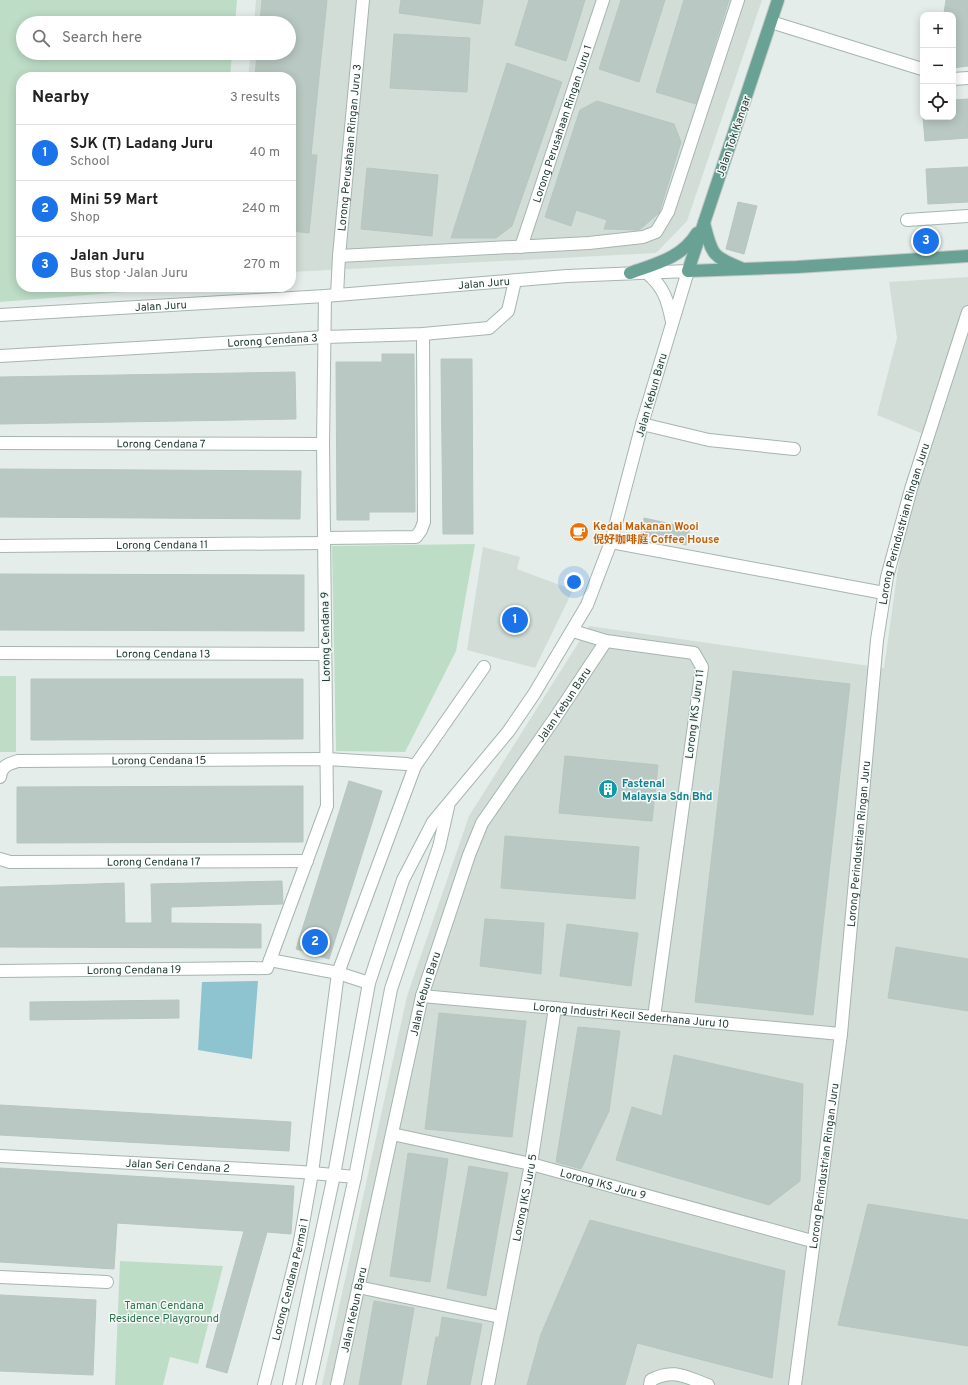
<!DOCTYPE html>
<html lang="en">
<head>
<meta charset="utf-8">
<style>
  :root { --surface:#fff; --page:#f6f6f6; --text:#222; --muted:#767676; --line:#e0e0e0; --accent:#1a73e8 }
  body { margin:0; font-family:Overpass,"Noto Sans SC",sans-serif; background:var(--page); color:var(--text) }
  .controls { position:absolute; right:12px; top:12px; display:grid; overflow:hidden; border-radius:8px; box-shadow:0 2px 10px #0003 }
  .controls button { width:36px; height:36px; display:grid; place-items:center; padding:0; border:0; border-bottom:1px solid var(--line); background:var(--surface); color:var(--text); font:20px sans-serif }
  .you { position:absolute; left:574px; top:582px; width:14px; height:14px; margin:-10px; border:3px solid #fff; border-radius:50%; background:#1a73e8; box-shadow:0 0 0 6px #1a73e833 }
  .badge { display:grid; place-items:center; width:26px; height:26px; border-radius:50%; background:var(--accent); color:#fff; font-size:13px; font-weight:700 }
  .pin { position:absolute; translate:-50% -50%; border:2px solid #fff; box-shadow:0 1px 4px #0006 }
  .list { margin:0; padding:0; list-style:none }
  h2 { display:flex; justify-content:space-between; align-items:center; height:52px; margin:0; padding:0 16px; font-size:17px }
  h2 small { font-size:13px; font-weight:400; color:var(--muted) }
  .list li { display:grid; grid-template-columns:26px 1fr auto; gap:12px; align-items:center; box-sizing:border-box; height:56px; padding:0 16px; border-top:1px solid var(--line) }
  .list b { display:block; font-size:15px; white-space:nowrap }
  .list p { margin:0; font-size:13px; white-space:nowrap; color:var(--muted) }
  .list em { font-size:13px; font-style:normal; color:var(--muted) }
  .icon { flex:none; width:22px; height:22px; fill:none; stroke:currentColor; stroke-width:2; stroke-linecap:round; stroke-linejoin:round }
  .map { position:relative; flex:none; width:968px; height:1385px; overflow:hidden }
  .search { position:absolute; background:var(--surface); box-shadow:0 2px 10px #0003; left:16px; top:16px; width:280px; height:44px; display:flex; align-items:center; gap:10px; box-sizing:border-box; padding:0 14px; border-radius:22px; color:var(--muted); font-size:15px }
  .panel { position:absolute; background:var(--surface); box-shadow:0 2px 10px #0003; left:16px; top:72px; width:280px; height:220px; border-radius:16px }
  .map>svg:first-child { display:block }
</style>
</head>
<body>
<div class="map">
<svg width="968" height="1385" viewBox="0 0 968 1385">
  <rect width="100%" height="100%" fill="#e4ede9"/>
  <!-- built -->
  <g fill="#d2ddd8">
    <polygon points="256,0 762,0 687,221 656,253 291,272 291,77 248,77 251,53 289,53 289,23 254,23"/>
    <polygon points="968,277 968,1385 322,1385 407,996 469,816 589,626 884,668 897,575 921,433 877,415 897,338 889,282"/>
    <polygon points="483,547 520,557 517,569 573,590 535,668 467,650"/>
  </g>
  <!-- green -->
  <g fill="#bdddc7">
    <polygon points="0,0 237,0 235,23 23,23 23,53 232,53 230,77 21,77 21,287 187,287 0,302"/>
    <polygon points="475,544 456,651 405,752 336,751 332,546"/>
    <rect x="0" y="676" width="16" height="76"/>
    <polygon points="120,1261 223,1266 198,1364 170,1357 163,1385 115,1385"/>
  </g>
  <!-- water -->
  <polygon fill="#8dc4d0" points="258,981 252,1059 198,1050 202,982"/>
  <!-- building -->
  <g fill="#b9c8c2" stroke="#b6c6c0">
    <polygon points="262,0 327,0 311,155 317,155 309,233 291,231 291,77 255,77 257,53 289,53 289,23 260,23"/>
    <polygon points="401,0 483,0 480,24 399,13"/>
    <polygon points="529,0 585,0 566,61 515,45"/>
    <polygon points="621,0 665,0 639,82 599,69"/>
    <polygon points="684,0 729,0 696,104 656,92"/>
    <polygon points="946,0 968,0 968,66 953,68 953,12 944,13"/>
    <polygon points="394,34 470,38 467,92 390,88"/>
    <polygon points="507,63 562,82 512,226 496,238 451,238"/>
    <polygon points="968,99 968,138 925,141 923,117 953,117 953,100"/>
    <polygon points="597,101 674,124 681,142 659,213 639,230 604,229 607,220 576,210 571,226 545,217 580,110"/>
    <polygon points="968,167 968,202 928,204 926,169"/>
    <polygon points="367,168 438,175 432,236 361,229"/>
    <polygon points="738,202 757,206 744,254 726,249"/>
    <polygon points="382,354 414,354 415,512 369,512 369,520 337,520 336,362 382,362"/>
    <polygon points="441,359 472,359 473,534 443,534"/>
    <polygon points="295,372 296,419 0,424 0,377"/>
    <polygon points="0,469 301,471 300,519 0,517"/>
    <polygon points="644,518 690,528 686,545 641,534"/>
    <polygon points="0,574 304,575 304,631 0,630"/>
    <polygon points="733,671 850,684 813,1015 695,1002"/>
    <polygon points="31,679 303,679 303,739 31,740"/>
    <polygon points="565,756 658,765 652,821 559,813"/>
    <polygon points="349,781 382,791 329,959 296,949"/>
    <polygon points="303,786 303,842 17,843 17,787"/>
    <polygon points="505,836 639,847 635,899 501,888"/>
    <polygon points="282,881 283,904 171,907 171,923 261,924 261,948 0,947 0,887 124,883 125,923 152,923 151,884"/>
    <polygon points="485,919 544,923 541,974 480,966"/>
    <polygon points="567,924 638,933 631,986 560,976"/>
    <polygon points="896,947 968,959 968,1011 888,998"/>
    <polygon points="179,1000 179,1018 30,1020 30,1002"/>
    <polygon points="439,1013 526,1021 512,1137 425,1129"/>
    <polygon points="578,1027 620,1031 609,1111 581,1169 556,1162"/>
    <polygon points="674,1055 803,1084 800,1181 769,1205 616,1160 632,1107 662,1116"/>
    <polygon points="0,1105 291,1122 289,1151 0,1135"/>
    <polygon points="408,1153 448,1159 430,1282 390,1276"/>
    <polygon points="469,1166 508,1173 486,1296 447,1288"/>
    <polygon points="0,1168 294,1186 291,1234 267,1232 227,1373 206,1367 244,1231 117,1223 114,1269 0,1262"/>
    <polygon points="868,1204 968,1220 968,1346 838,1325"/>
    <polygon points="590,1220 785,1271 772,1378 637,1343 625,1385 527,1385 541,1334"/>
    <polygon points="0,1295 96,1300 93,1375 0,1371"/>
    <polygon points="374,1301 414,1308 401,1385 359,1385"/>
    <polygon points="442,1317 482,1324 470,1385 427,1385 436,1337 439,1337"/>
  </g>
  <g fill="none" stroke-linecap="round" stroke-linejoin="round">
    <!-- minor casing -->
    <g stroke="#a6b5b0" stroke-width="14">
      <g id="minor">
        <polyline points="771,22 922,69"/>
        <polyline points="953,79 968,78"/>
        <polyline points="907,220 968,216"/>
        <path id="s1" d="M 521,247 L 603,0"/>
        <polyline points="339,256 589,243 643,237 656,232 668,212 738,0"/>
        <path id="s2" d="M 337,295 L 339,256 L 363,0"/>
        <path id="s3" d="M 0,356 L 325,337 L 423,334 L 489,328 L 508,311 L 515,281"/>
        <polyline points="642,424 709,440 794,449"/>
        <path id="s4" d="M 0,443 L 323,444"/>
        <polyline points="324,538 416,537 421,530 424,522 423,334"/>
        <polyline points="611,542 884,593"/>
        <path id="s5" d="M 0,546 L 323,543"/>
        <polyline points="573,631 606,641 694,653 702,667 654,1017"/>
        <path id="s6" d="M 0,653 L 325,654"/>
        <path id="s7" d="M 0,777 C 1,766 8,764 18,761 L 327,759 L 407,764 L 415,766"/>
        <path id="s8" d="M 0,859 L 10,862 L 307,861"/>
        <polyline points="270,960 338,973 369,983"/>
        <path id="s9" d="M 0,971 L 267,968 L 327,806 L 323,444 L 325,296"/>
        <path id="s10" d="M 422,996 L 841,1034"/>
        <path id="s11" d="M 392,1134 L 531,1164 L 812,1241"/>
        <path id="s12" d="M 0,1156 L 301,1172 L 355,1177"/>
        <polyline points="0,1277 107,1282"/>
        <polyline points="358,1287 500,1317"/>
        <path id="s13" d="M 264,1385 L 299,1246 L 312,1173 L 338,973 L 415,766 L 484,667"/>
        <path id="s14" d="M 337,1385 L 422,996 L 469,855 L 482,823 L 555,718 L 606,641"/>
        <path id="s15" d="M 488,1385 L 531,1164 L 555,1008"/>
        <path d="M 650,1385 L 651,1380 C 674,1368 685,1377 708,1385"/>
        <path id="s16" d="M 795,1385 L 841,1034 L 877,640 L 887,577 L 911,489 L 968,312"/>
      </g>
    </g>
    <!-- tertiary casing -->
    <g stroke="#a6b5b0" stroke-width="14">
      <g id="tertiary">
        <path d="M 647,273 C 664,287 668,301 672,322"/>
        <path id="s17" d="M 0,315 L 325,296 L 567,276 L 688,271 L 642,424 L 611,542 L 587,605 L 534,694 L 508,732 L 433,822 L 403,880 L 369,983 L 334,1175 L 289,1385"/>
        <polyline points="309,1385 355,1177 391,989 439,847 448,807"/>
      </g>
    </g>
    <!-- primary casing -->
    <g stroke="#c1c9c7" stroke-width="14">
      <g id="primary">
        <polyline points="778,0 688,271 797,267 968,256"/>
        <path d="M 704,223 C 712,254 711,256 741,268"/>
        <path d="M 630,273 C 655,264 682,258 697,233"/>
      </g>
    </g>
    <!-- minor -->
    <use href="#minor" stroke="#fff" stroke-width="12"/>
    <!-- tertiary -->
    <use href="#tertiary" stroke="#fff" stroke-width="12"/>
    <!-- primary -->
    <use href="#primary" stroke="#69a195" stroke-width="12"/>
  </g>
  <!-- icons -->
  <defs>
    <g id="cafe-disc" transform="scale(1)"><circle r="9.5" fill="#e8710a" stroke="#f4f9f7"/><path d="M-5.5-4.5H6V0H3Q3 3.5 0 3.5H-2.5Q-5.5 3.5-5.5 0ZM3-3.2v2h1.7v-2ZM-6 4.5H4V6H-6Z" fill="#fff"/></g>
    <g id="building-disc" transform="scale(1)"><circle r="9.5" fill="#0f9aa8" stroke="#f4f9f7"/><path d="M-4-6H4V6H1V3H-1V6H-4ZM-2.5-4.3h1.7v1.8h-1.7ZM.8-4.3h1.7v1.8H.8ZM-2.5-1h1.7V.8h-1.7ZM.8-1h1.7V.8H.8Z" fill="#fff"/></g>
  </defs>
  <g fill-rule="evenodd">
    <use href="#cafe-disc" x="579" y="532"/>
    <use href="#building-disc" x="608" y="789"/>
  </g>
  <g text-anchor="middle" stroke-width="3" stroke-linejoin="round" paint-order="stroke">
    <!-- street labels -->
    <g font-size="11" fill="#233e38" stroke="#f4f9f7">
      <text dy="4" stroke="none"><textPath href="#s1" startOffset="130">Lorong Perusahaan Ringan Juru 1</textPath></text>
      <text transform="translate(733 136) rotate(-71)" y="4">Jalan Tok Kangar</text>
      <text dy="4" stroke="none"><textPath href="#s2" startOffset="148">Lorong Perusahaan Ringan Juru 3</textPath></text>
      <text dy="4" stroke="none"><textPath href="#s17" startOffset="485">Jalan Juru</textPath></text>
      <text dy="4" stroke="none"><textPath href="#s17" startOffset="161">Jalan Juru</textPath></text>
      <text dy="4" stroke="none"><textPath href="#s3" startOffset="273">Lorong Cendana 3</textPath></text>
      <text transform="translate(651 395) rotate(-74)" y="4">Jalan Kebun Baru</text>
      <text dy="4" stroke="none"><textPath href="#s4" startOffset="161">Lorong Cendana 7</textPath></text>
      <text dy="4" stroke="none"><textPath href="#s16" startOffset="869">Lorong Perindustrian Ringan Juru</textPath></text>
      <text dy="4" stroke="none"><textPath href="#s5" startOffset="162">Lorong Cendana 11</textPath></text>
      <text transform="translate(325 637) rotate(-91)" y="4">Lorong Cendana 9</text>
      <text dy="4" stroke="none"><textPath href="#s6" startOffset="163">Lorong Cendana 13</textPath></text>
      <text dy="4" stroke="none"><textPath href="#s14" startOffset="725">Jalan Kebun Baru</textPath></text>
      <text transform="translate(694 714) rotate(-83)" y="4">Lorong IKS Juru 11</text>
      <text dy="4" stroke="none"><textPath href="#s7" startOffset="167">Lorong Cendana 15</textPath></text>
      <text dy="4" stroke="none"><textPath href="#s16" startOffset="545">Lorong Perindustrian Ringan Juru</textPath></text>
      <text dy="4" stroke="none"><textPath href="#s8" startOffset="154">Lorong Cendana 17</textPath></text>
      <text dy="4" stroke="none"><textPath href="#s9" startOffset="134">Lorong Cendana 19</textPath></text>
      <text dy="4" stroke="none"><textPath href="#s14" startOffset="401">Jalan Kebun Baru</textPath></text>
      <text dy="4" stroke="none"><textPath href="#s10" startOffset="210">Lorong Industri Kecil Sederhana Juru 10</textPath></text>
      <text dy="4" stroke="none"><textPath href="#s16" startOffset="221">Lorong Perindustrian Ringan Juru</textPath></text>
      <text dy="4" stroke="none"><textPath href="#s12" startOffset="178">Jalan Seri Cendana 2</textPath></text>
      <text dy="4" stroke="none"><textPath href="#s11" startOffset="217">Lorong IKS Juru 9</textPath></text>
      <text dy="4" stroke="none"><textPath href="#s15" startOffset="191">Lorong IKS Juru 5</textPath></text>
      <text dy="4" stroke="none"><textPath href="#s13" startOffset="109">Lorong Cendana Permai 1</textPath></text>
      <text dy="4" stroke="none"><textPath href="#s14" startOffset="77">Jalan Kebun Baru</textPath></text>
    </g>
    <!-- food labels -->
    <g font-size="11" font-weight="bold" fill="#c56008" stroke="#f4f9f7" text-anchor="start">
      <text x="593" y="530">Kedai Makanan Wooi<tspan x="593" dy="13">倪好咖啡庭 Coffee House</tspan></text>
    </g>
    <!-- culture labels -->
    <g font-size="11" font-weight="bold" fill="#0d838f" stroke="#f4f9f7" text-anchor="start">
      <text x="622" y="787">Fastenal<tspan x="622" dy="13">Malaysia Sdn Bhd</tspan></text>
    </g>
    <!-- park labels -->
    <g font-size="11" fill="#2e744c" stroke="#f4f9f7">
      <text x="164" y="1309">Taman Cendana<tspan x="164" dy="13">Residence Playground</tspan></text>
    </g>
  </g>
</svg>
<div class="controls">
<button>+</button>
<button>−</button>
<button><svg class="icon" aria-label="locate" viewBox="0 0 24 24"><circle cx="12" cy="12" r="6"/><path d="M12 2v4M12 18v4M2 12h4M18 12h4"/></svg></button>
</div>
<div class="you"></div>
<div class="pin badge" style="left:515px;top:620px">1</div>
<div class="pin badge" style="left:315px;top:942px">2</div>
<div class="pin badge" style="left:926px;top:241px">3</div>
<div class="search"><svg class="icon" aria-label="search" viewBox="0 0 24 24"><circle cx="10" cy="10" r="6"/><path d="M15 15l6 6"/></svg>Search here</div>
<section class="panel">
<h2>Nearby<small>3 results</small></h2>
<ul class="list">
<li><span class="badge">1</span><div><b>SJK (T) Ladang Juru</b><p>School</p></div><em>40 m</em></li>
<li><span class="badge">2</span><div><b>Mini 59 Mart</b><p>Shop</p></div><em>240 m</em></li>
<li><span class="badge">3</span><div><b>Jalan Juru</b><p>Bus stop · Jalan Juru</p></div><em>270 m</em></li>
</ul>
</section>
</div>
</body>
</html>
